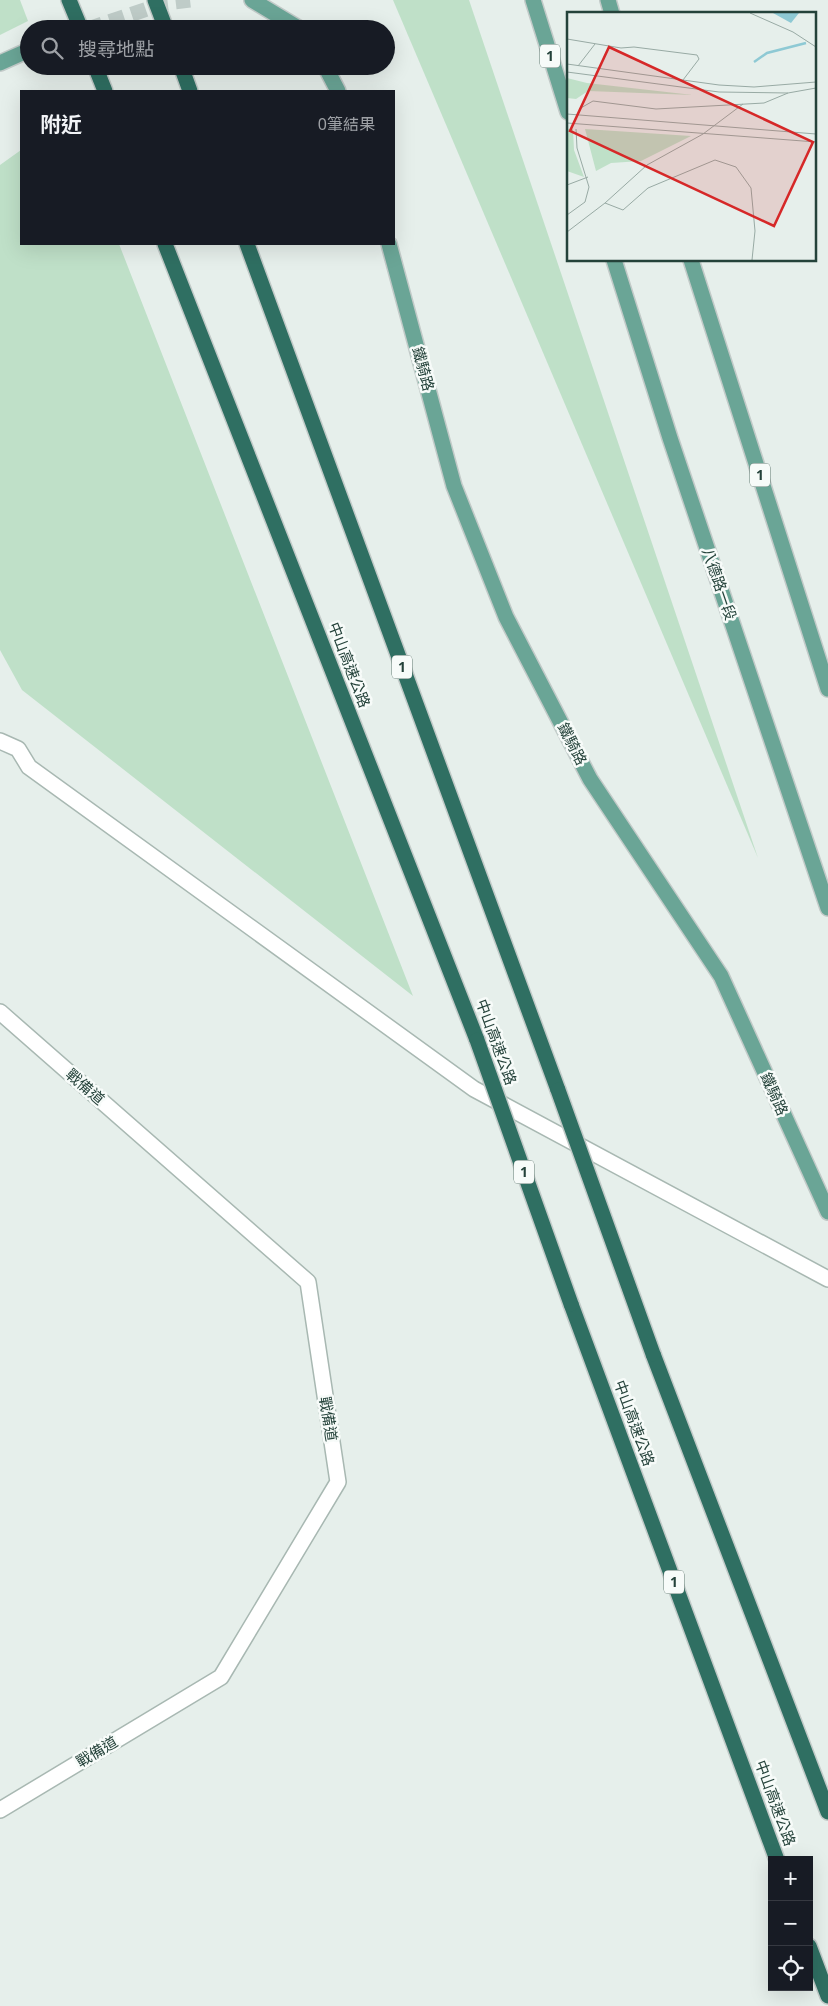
<!DOCTYPE html>
<html lang="zh-TW">
<head>
<meta charset="utf-8">
<style>
  :root { --surface:#171b24; --page:#20242c; --text:#f1f3f6; --muted:#9ea1a6; --line:#363941 }
  body { margin:0; font-family:"Noto Sans","Noto Sans TC",sans-serif; background:var(--page); color:var(--text) }
  .controls { position:absolute; right:15px; bottom:15px; display:grid; overflow:hidden; border-radius:0px; box-shadow:0 5px 20px #0002 }
  .controls button { width:45px; height:45px; display:grid; place-items:center; padding:0; border:0; border-bottom:1px solid var(--line); background:var(--surface); color:var(--text); font:25px sans-serif }
  .list { margin:0; padding:0; list-style:none }
  h2 { display:flex; justify-content:space-between; align-items:center; height:65px; margin:0; padding:0 20px; font-size:21px }
  h2 small { font-size:16px; font-weight:400; color:var(--muted) }
  .icon { flex:none; width:28px; height:28px; fill:none; stroke:currentColor; stroke-width:2; stroke-linecap:round; stroke-linejoin:round }
  .map { position:relative; flex:none; width:828px; height:2006px; overflow:hidden }
  .search { position:absolute; background:var(--surface); box-shadow:0 5px 20px #0002; left:20px; top:20px; width:375px; height:55px; display:flex; align-items:center; gap:12px; box-sizing:border-box; padding:0 18px; border-radius:28px; color:var(--muted); font-size:19px }
  .panel { position:absolute; background:var(--surface); box-shadow:0 5px 20px #0002; left:20px; top:90px; width:375px; height:155px; border-radius:0px }
  .map>svg:first-child { display:block }
</style>
</head>
<body>
<div class="map">
<svg width="828" height="2006" viewBox="0 0 828 2006">
  <rect width="100%" height="100%" fill="#e6efeb"/>
  <!-- green -->
  <g fill="#bfe0c8">
    <polygon points="0,0 20,0 28,21 0,35"/>
    <polygon points="393,0 469,0 758,858"/>
    <polygon points="21,150 21,244 119,244 413,996 22,690 0,650 0,165"/>
  </g>
  <g fill="none" stroke-linecap="round" stroke-linejoin="round">
    <!-- major-tunnel -->
    <polyline stroke="#bfccc8" stroke-width="15" stroke-dasharray="15 8" stroke-linecap="butt" points="88,29 165,3 190,0"/>
    <!-- minor casing -->
    <g stroke="#a8b8b2" stroke-width="18">
      <g id="minor">
        <polyline points="0,741 18,749 29,767 474,1089 828,1279"/>
        <polyline points="0,1012 308,1282 338,1482 221,1677 0,1810"/>
      </g>
    </g>
    <!-- major casing -->
    <g stroke="#c2cac8" stroke-width="18">
      <g id="major">
        <polyline points="252,0 300,29"/>
        <polyline points="533,0 568,112"/>
        <polyline points="608,0 612,14"/>
        <polyline points="0,63 29,50"/>
        <polyline points="325,66 338,91"/>
        <polyline points="389,244 454,486 506,617 590,779 721,976 828,1212"/>
        <polyline points="614,260 670,438 828,908"/>
        <polyline points="691,260 828,689"/>
      </g>
    </g>
    <!-- highway casing -->
    <g stroke="#c2cac8" stroke-width="18">
      <g id="highway">
        <polyline points="69,0 81,29"/>
        <polyline points="155,0 166,29"/>
        <polyline points="95,66 105,91"/>
        <polyline points="181,66 190,91"/>
        <polyline points="165,244 477,1040"/>
        <polyline points="247,244 558,1090"/>
        <polyline points="571,1304 777,1860"/>
        <polyline points="653,1354 828,1812"/>
        <polyline points="809,1946 828,1996"/>
      </g>
    </g>
    <!-- minor -->
    <use href="#minor" stroke="#fff" stroke-width="15"/>
    <!-- major -->
    <use href="#major" stroke="#6aa596" stroke-width="15"/>
    <!-- highway -->
    <use href="#highway" stroke="#2f6f62" stroke-width="15"/>
    <!-- highway-bridge casing -->
    <g stroke="#c2cac8" stroke-width="18" stroke-linecap="butt">
      <g id="highway-bridge">
        <polyline points="477,1040 571,1304"/>
        <polyline points="558,1090 653,1354"/>
      </g>
    </g>
    <!-- highway-bridge -->
    <use href="#highway-bridge" stroke="#2f6f62" stroke-width="15"/>
  </g>
  <g text-anchor="middle" stroke-width="5" stroke-linejoin="round" paint-order="stroke">
    <!-- shield labels -->
    <g fill="#f7fbf9" stroke="#637a73" stroke-width="1">
      <rect x="540" y="44.5" width="20" height="23" rx="4"/>
      <rect x="750" y="463.5" width="20" height="23" rx="4"/>
      <rect x="392" y="655.5" width="20" height="23" rx="4"/>
      <rect x="514" y="1160.5" width="20" height="23" rx="4"/>
      <rect x="664" y="1570.5" width="20" height="23" rx="4"/>
    </g>
    <g font-size="14" font-weight="bold" fill="#24423a">
      <text x="550" y="61">1</text>
      <text x="760" y="480">1</text>
      <text x="402" y="672">1</text>
      <text x="524" y="1177">1</text>
      <text x="674" y="1587">1</text>
    </g>
    <!-- street labels -->
    <g font-size="15" fill="#24423a" stroke="#f7fbf9">
      <text transform="translate(423 369) rotate(75)" y="5">鐵騎路</text>
      <text transform="translate(719 584) rotate(71)" y="5">八德路一段</text>
      <text transform="translate(349 665) rotate(69)" y="5">中山高速公路</text>
      <text transform="translate(572 744) rotate(63)" y="5">鐵騎路</text>
      <text transform="translate(496 1042) rotate(70)" y="5">中山高速公路</text>
      <text transform="translate(85 1087) rotate(41)" y="5">戰備道</text>
      <text transform="translate(774 1094) rotate(66)" y="5">鐵騎路</text>
      <text transform="translate(328 1419) rotate(81)" y="5">戰備道</text>
      <text transform="translate(634 1423) rotate(70)" y="5">中山高速公路</text>
      <text transform="translate(97 1752) rotate(-31)" y="5">戰備道</text>
      <text transform="translate(775 1803) rotate(70)" y="5">中山高速公路</text>
    </g>
  </g>
  <!-- overview -->
  <g transform="translate(567 12)">
    <rect width="249" height="249" fill="#e6efeb"/>
    <path d="M 0,66 L 20,71 L 126,83 L 21,79 L 9,87 L 0,86 ZM 0,117 L 6,117 L 7,138 L 17,165 L 0,159 ZM 18,117 L 124,124 L 74,149 L 44,151 L 29,159 Z" fill="#bfe0c8"/>
    <path d="M 206,1 L 232,1 L 224,11 Z" fill="#8ec9d4"/>
    <path fill="none" stroke="#8ec9d4" stroke-width="2.5" d="M 187,50 L 200,41 L 239,31"/>
    <path fill="none" stroke="#98aaa4" stroke-width="1" d="M 183,1 L 226,20 L 249,35M 0,27 L 54,36 L 67,35 L 130,43 L 132,47 L 116,68M 0,52 L 152,73 L 187,75 L 249,70M 11,54 L 28,32M 0,60 L 152,80 L 221,81 L 249,76M 12,97 L 26,89 L 89,97 L 197,91 L 221,81M 0,102 L 249,122M 0,111 L 249,130M 0,173 L 21,165M 38,191 L 56,198 L 81,176 L 148,148 L 169,155 L 184,176 L 188,219 L 185,248M 0,203 L 18,190 L 22,175 L 10,136 L 9,117M 0,220 L 38,191 L 80,153 L 136,122 L 176,92"/>
    <path fill="#d62828" fill-opacity="0.15" stroke="#d62828" stroke-width="2.5" d="M 42,35 L 246,130 L 207,214 L 3,119 Z"/>
    <rect width="249" height="249" fill="none" stroke="#24423a" stroke-width="2.5"/>
  </g>
</svg>
<div class="controls">
<button>+</button>
<button>−</button>
<button><svg class="icon" aria-label="locate" viewBox="0 0 24 24"><circle cx="12" cy="12" r="6"/><path d="M12 2v4M12 18v4M2 12h4M18 12h4"/></svg></button>
</div>
<div class="search"><svg class="icon" aria-label="search" viewBox="0 0 24 24"><circle cx="10" cy="10" r="6"/><path d="M15 15l6 6"/></svg>搜尋地點</div>
<section class="panel">
<h2>附近<small>0筆結果</small></h2>
<ul class="list">
</ul>
</section>
</div>
</body>
</html>
